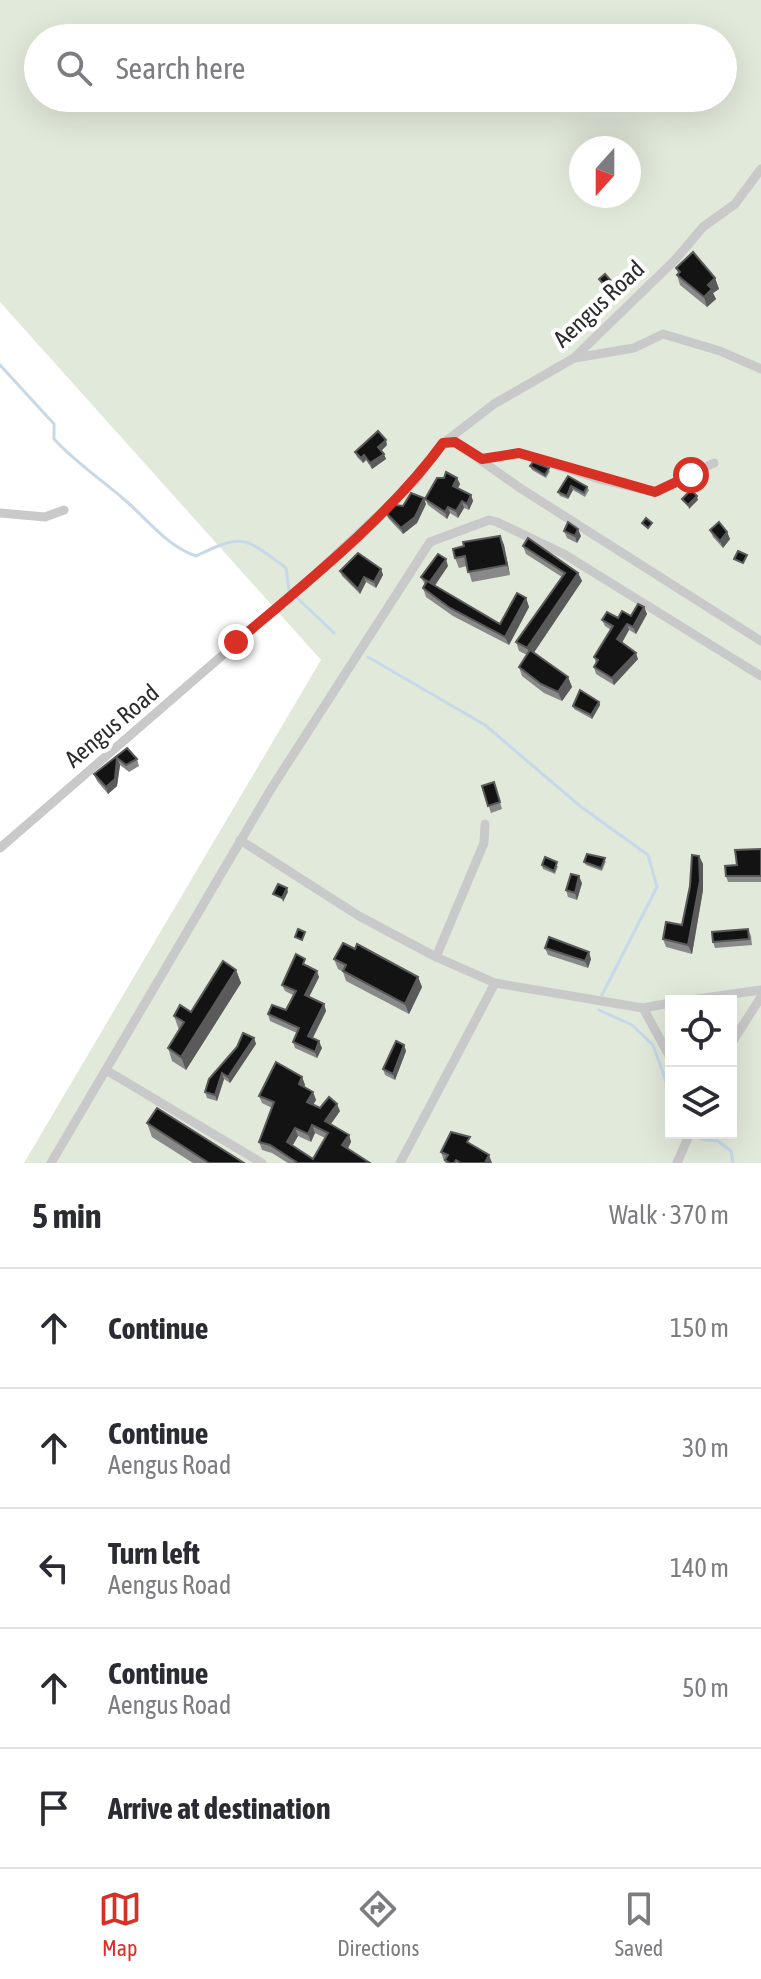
<!DOCTYPE html>
<html lang="en">
<head>
<meta charset="utf-8">
<style>
  :root { --surface:#fff; --page:#f2f2f3; --text:#2b2b33; --muted:#7c7c81; --line:#e1e1e2; --accent:#d93025 }
  body { margin:0; font-family:"Asap Condensed",sans-serif; background:var(--page); color:var(--text) }
  .controls { position:absolute; right:24px; bottom:24px; display:grid; overflow:hidden; border-radius:0px; box-shadow:0 8px 32px #0002 }
  .controls button { width:72px; height:72px; display:grid; place-items:center; padding:0; border:0; border-bottom:2px solid var(--line); background:var(--surface); color:var(--text); font:40px sans-serif }
  .compass { position:absolute; left:569px; top:136px; width:72px; height:72px; border-radius:50%; background:var(--surface); box-shadow:0 8px 32px #0002; rotate:201deg }
  .stop { position:absolute; width:24px; height:24px; margin:-18px; border:6px solid #d93025; border-radius:50%; background:#fff }
  .stop.end { background:#d93025; border-color:#fff; box-shadow:0 2px 8px #0008 }
  .list { margin:0; padding:0; list-style:none }
  h2 { display:flex; justify-content:space-between; align-items:center; height:104px; margin:0; padding:0 32px; font-size:34px }
  h2 small { font-size:26px; font-weight:400; color:var(--muted) }
  .list li { display:grid; grid-template-columns:52px 1fr auto; gap:24px; align-items:center; box-sizing:border-box; height:120px; padding:0 32px; border-top:2px solid var(--line) }
  .list b { display:block; font-size:30px; white-space:nowrap }
  .list p { margin:0; font-size:26px; white-space:nowrap; color:var(--muted) }
  .list em { font-size:26px; font-style:normal; color:var(--muted) }
  .icon { flex:none; width:44px; height:44px; fill:none; stroke:currentColor; stroke-width:2; stroke-linecap:round; stroke-linejoin:round }
  .map { position:relative; flex:none; width:761px; height:1163px; overflow:hidden }
  .search { position:absolute; background:var(--surface); box-shadow:0 8px 32px #0002; left:24px; right:24px; top:24px; height:88px; display:flex; align-items:center; gap:20px; box-sizing:border-box; padding:0 28px; border-radius:44px; color:var(--muted); font-size:30px }
  .sheet { height:704px; background:var(--surface) }
  nav { display:flex; justify-content:space-around; align-items:center; box-sizing:border-box; height:112px; border-top:2px solid var(--line); background:var(--surface); font-size:22px; color:var(--muted) }
  nav a { display:grid; justify-items:center; gap:4px }
  nav .on { color:var(--accent) }
  .map>svg:first-child { display:block }
</style>
</head>
<body>
<div class="map">
<svg width="761" height="1163" viewBox="0 0 761 1163">
  <rect width="100%" height="100%" fill="#fff"/>
  <!-- green -->
  <path fill="#e1e9da" fill-rule="evenodd" d="M 0,0 L 761,0 L 761,1163 L 24,1163 L 321,660 L 0,302 ZM 38,38 L 723,38 L 723,98 L 38,98 ZM 581,148 L 629,148 L 629,196 L 581,196 ZM 671,1001 L 731,1001 L 731,1133 L 671,1133 Z"/>
  <g fill="none" stroke-linecap="round" stroke-linejoin="round">
    <!-- stream -->
    <g stroke="#c7d8e8" stroke-width="3">
      <path d="M 0,365 L 54,424 L 54,439 C 76,463 102,480 126,501 C 148,520 168,547 196,556 C 244,533 244,537 286,568 L 289,590 L 334,633"/>
      <polyline points="368,657 485,725 580,806 648,855 657,887 602,995"/>
      <polyline points="599,1010 632,1025 653,1045 671,1095"/>
      <polyline points="701,1139 718,1141 731,1151 733,1163"/>
    </g>
    <!-- street -->
    <g stroke="#c9c9c9" stroke-width="9">
      <polyline points="575,358 634,348 663,334 720,351 761,369"/>
      <polyline points="446,441 494,404 574,358 675,260 703,227 735,204 761,169"/>
      <polyline points="482,459 519,453 599,479 655,492 714,463"/>
      <polyline points="0,513 45,517 64,510"/>
      <polyline points="240,840 359,916 436,957 495,983 643,1008 671,1059"/>
      <polyline points="0,848 307,582 415,481 443,443 455,442 520,488 761,641"/>
      <polyline points="436,957 484,843 485,824"/>
      <polyline points="683,1001 761,990"/>
      <polyline points="643,1008 671,1003"/>
      <polyline points="731,1044 761,997"/>
      <polyline points="106,1070 262,1163"/>
      <polyline points="51,1163 271,789 430,542 489,520 497,522 564,554 761,676"/>
      <polyline points="400,1163 495,983"/>
      <polyline points="677,1163 690,1133"/>
    </g>
  </g>
  <!-- wall -->
  <g fill="#898989" fill-rule="evenodd">
    <polygon points="676,268 715,278 719,289 713,293 716,299 707,307 680,285 677,275 678,273"/>
    <polygon points="387,445 381,451 386,459 372,469 366,460 363,463 357,457 355,452"/>
    <polygon points="530,466 550,471 546,478 532,470"/>
    <polygon points="568,476 587,487 589,490 585,497 573,490 568,499 560,496 558,492"/>
    <polygon points="457,478 460,484 458,488 471,495 473,501 469,510 464,508 458,518 450,513 447,519 428,505 425,499"/>
    <polygon points="426,504 417,523 403,534 388,518 386,513 403,506"/>
    <polygon points="710,530 727,532 730,539 723,548 713,537"/>
    <polygon points="564,531 581,536 577,543 567,538"/>
    <polygon points="500,536 504,545 510,575 472,582 467,566 459,568 455,558"/>
    <polygon points="523,546 578,573 582,581 534,652 568,677 572,687 562,701 544,693 522,676 519,667 527,655 519,651 516,642 562,577 526,554"/>
    <polygon points="448,566 434,585 500,624 526,598 529,607 509,645 453,616 426,597 423,588 425,585 421,577"/>
    <polygon points="381,569 383,575 376,588 366,582 360,594 342,576 340,571"/>
    <polygon points="644,607 647,614 636,634 629,630 622,643 638,659 614,685 596,674 594,667 596,663 594,657 611,630 605,626 602,620 631,616"/>
    <polygon points="599,702 600,705 592,719 574,709 573,706"/>
    <polygon points="127,748 137,759 139,766 129,772 120,765 117,786 108,794 97,781 94,774"/>
    <polygon points="494,782 502,809 491,813 482,786"/>
    <polygon points="761,849 761,882 728,882 726,876 737,865"/>
    <polygon points="699,856 703,864 703,890 692,954 666,947 663,939 682,925"/>
    <polygon points="606,861 602,871 586,865 584,862"/>
    <polygon points="542,865 558,866 555,874 543,869"/>
    <polygon points="582,883 577,900 568,897 566,890"/>
    <polygon points="748,929 751,936 752,945 715,948 713,942"/>
    <polygon points="545,948 591,959 588,968 548,955"/>
    <polygon points="355,949 418,977 422,987 409,1014 346,981 343,972 338,969 334,959"/>
    <polygon points="308,965 319,977 309,997 324,1004 326,1011 313,1038 322,1048 317,1058 295,1048 293,1042 297,1033 270,1021 268,1014 286,1010 293,995 285,991 282,985"/>
    <polygon points="236,970 241,983 186,1070 172,1061 168,1048 179,1030 174,1016 191,1012"/>
    <polygon points="254,1038 256,1044 230,1083 224,1079 217,1101 207,1098 205,1092"/>
    <polygon points="404,1045 406,1051 395,1080 385,1075 383,1069"/>
    <path d="M 302,1077 L 305,1085 L 304,1087 L 313,1092 L 316,1100 L 313,1105 L 320,1108 L 340,1111 L 331,1124 L 349,1135 L 351,1142 L 348,1149 L 370,1163 L 288,1163 L 272,1153 L 262,1150 L 259,1142 L 272,1108 L 262,1103 L 259,1096 ZM 315,1133 L 325,1138 L 313,1159 L 292,1146 L 298,1136 L 311,1142 Z"/>
    <polygon points="147,1123 244,1163 193,1163 152,1137"/>
    <polygon points="473,1145 492,1163 446,1163 444,1161 441,1152"/>
  </g>
  <!-- shaded-wall -->
  <g fill="#5a5a5a">
    <polygon points="715,278 719,289 713,293 716,299 707,307 704,297 708,285"/>
    <polygon points="612,282 613,286 607,291 606,287"/>
    <polygon points="386,440 387,445 380,452 378,447"/>
    <polygon points="384,454 386,459 372,469 370,463"/>
    <polygon points="364,455 366,460 363,463 361,458"/>
    <polygon points="457,478 460,484 456,492 453,486"/>
    <polygon points="571,486 573,490 568,499 567,496"/>
    <polygon points="471,495 473,501 469,510 467,504"/>
    <polygon points="697,496 698,500 689,509 688,505"/>
    <polygon points="424,498 426,504 417,523 403,534 401,528"/>
    <polygon points="462,501 464,508 458,518 456,511"/>
    <polygon points="448,507 450,513 447,519 445,512"/>
    <polygon points="578,529 581,536 577,543 575,536"/>
    <polygon points="727,532 730,539 723,548 720,541"/>
    <polygon points="500,536 504,545 510,575 507,565"/>
    <polygon points="446,559 448,566 432,590 429,583"/>
    <polygon points="381,569 383,575 376,588 374,582"/>
    <polygon points="578,573 582,581 531,657 527,648"/>
    <polygon points="364,577 366,582 360,594 358,589"/>
    <polygon points="526,598 529,607 509,645 505,637"/>
    <polygon points="644,607 647,614 636,634 633,627"/>
    <polygon points="627,624 629,630 620,646 617,639"/>
    <polygon points="636,653 638,659 614,685 612,678"/>
    <polygon points="568,677 572,687 562,701 558,692"/>
    <polygon points="599,702 600,705 592,719 591,715"/>
    <polygon points="117,758 120,765 117,786 108,794 106,787"/>
    <polygon points="699,856 703,864 703,890 692,954 688,945"/>
    <polygon points="579,876 582,883 577,900 575,893"/>
    <polygon points="287,888 288,892 283,902 282,898"/>
    <polygon points="589,952 591,959 588,968 585,961"/>
    <polygon points="236,970 241,983 186,1070 181,1057"/>
    <polygon points="317,971 319,977 307,1001 305,995"/>
    <polygon points="418,977 422,987 409,1014 405,1004"/>
    <polygon points="324,1004 326,1011 310,1043 308,1036"/>
    <polygon points="254,1038 256,1044 230,1083 228,1077"/>
    <polygon points="319,1041 322,1048 317,1058 315,1052"/>
    <polygon points="404,1045 406,1051 395,1080 393,1074"/>
    <polygon points="222,1073 224,1079 217,1101 215,1095"/>
    <polygon points="302,1077 305,1085 302,1092 299,1084"/>
    <polygon points="313,1092 316,1100 310,1110 307,1102"/>
    <polygon points="337,1104 340,1111 328,1128 325,1121"/>
    <polygon points="312,1125 315,1133 311,1142 308,1134"/>
    <polygon points="295,1128 298,1136 290,1150 287,1142"/>
    <polygon points="349,1135 351,1142 345,1153 342,1145"/>
    <polygon points="489,1155 492,1163 485,1163"/>
  </g>
  <!-- building -->
  <g fill="#131313" stroke="#5a5a5a" stroke-width="2" fill-rule="evenodd">
    <polygon points="693,252 715,278 708,285 712,289 704,297 677,275 680,272 676,268"/>
    <polygon points="605,274 612,282 606,287 599,279"/>
    <polygon points="378,431 386,440 378,447 384,454 370,463 364,455 361,458 355,452"/>
    <polygon points="533,462 549,468 545,475 530,466"/>
    <polygon points="446,472 457,478 453,486 471,495 467,504 462,501 456,511 448,507 445,512 425,499 437,478 444,478"/>
    <polygon points="568,476 587,487 584,493 571,486 567,496 558,492"/>
    <polygon points="691,490 697,496 688,505 682,499"/>
    <polygon points="411,493 424,498 415,517 401,528 386,513 395,505 403,506"/>
    <polygon points="646,518 652,523 648,528 642,523"/>
    <polygon points="568,522 578,529 575,536 564,531"/>
    <polygon points="719,522 727,532 720,541 710,530"/>
    <polygon points="500,536 507,565 468,572 465,556 455,558 453,549 464,546 463,542"/>
    <polygon points="528,538 578,573 527,648 516,642 565,573 523,546"/>
    <polygon points="738,551 747,555 743,563 734,559"/>
    <polygon points="358,553 381,569 374,582 364,577 358,589 340,571"/>
    <polygon points="438,554 446,559 429,583 421,577"/>
    <polygon points="427,581 500,624 517,593 526,598 505,637 450,608 423,588"/>
    <polygon points="638,604 644,607 633,627 627,624 617,639 636,653 612,678 594,667 598,660 594,657 613,626 602,620 607,612 618,618 622,611 631,616"/>
    <polygon points="530,650 568,677 558,692 541,684 519,667"/>
    <polygon points="580,690 599,702 591,715 573,706"/>
    <polygon points="127,748 137,759 126,765 117,758 115,779 106,787 94,774"/>
    <polygon points="494,782 500,802 488,806 482,786"/>
    <polygon points="761,849 761,876 726,876 725,866 737,865 735,850"/>
    <polygon points="587,854 605,858 601,868 584,862"/>
    <polygon points="692,855 699,856 700,881 688,945 663,939 666,922 682,925 690,886"/>
    <polygon points="545,857 557,862 554,871 542,865"/>
    <polygon points="571,874 579,876 575,893 566,890"/>
    <polygon points="278,884 287,888 282,898 273,894"/>
    <polygon points="298,929 305,932 302,940 295,937"/>
    <polygon points="748,929 749,939 713,942 712,932"/>
    <polygon points="549,937 589,952 585,961 545,948"/>
    <polygon points="343,943 355,949 357,944 418,977 405,1004 343,971 346,965 334,959"/>
    <polygon points="296,954 305,959 303,964 317,971 305,995 324,1004 308,1036 319,1041 315,1052 293,1042 299,1028 268,1014 272,1005 286,1010 296,991 282,985"/>
    <polygon points="223,961 236,970 181,1057 168,1048 184,1022 174,1016 180,1005 191,1012"/>
    <polygon points="243,1033 254,1038 228,1077 222,1073 215,1095 205,1092 209,1079 237,1047"/>
    <polygon points="396,1041 404,1045 393,1074 383,1069"/>
    <path d="M 276,1062 L 302,1077 L 299,1084 L 313,1092 L 307,1102 L 320,1108 L 329,1097 L 337,1104 L 325,1121 L 349,1135 L 342,1145 L 370,1163 L 298,1163 L 270,1145 L 259,1142 L 274,1102 L 259,1096 ZM 312,1125 L 328,1133 L 313,1159 L 287,1142 L 295,1128 L 308,1134 Z"/>
    <polygon points="157,1108 244,1163 209,1163 147,1123"/>
    <polygon points="451,1132 470,1137 467,1142 489,1155 485,1163 461,1163 456,1160 454,1163 450,1163 445,1160 448,1155 441,1152"/>
  </g>
  <g fill="none" stroke-linecap="round" stroke-linejoin="round">
    <!-- route -->
    <path stroke="#d93025" stroke-width="10" d="M 236,642 C 306,583 390,516 443,443 L 455,442 L 482,459 L 519,453 L 655,492 L 691,475"/>
  </g>
  <g text-anchor="middle" stroke-width="8" stroke-linejoin="round" paint-order="stroke">
    <!-- street labels -->
    <g font-size="24" fill="#2c2c2c" stroke="#fff">
      <text transform="translate(599 304) rotate(-43)" y="8">Aengus Road</text>
      <text transform="translate(112 726) rotate(-40)" y="8">Aengus Road</text>
    </g>
  </g>
</svg>
<div class="controls">
<button><svg class="icon" aria-label="locate" viewBox="0 0 24 24"><circle cx="12" cy="12" r="6"/><path d="M12 2v4M12 18v4M2 12h4M18 12h4"/></svg></button>
<button><svg class="icon" aria-label="layers" viewBox="0 0 24 24"><path d="M12 4l9 5-9 5-9-5zM3 14l9 5 9-5"/></svg></button>
</div>
<svg class="compass" viewBox="-18 -18 36 36"><path d="M0-13l5 13h-10z" fill="#e53935"/><path d="M0 13l5-13h-10z" fill="#7c7c81"/></svg>
<div class="stop" style="left:691px;top:475px"></div>
<div class="stop end" style="left:236px;top:642px"></div>
<div class="search"><svg class="icon" aria-label="search" viewBox="0 0 24 24"><circle cx="10" cy="10" r="6"/><path d="M15 15l6 6"/></svg>Search here</div>
</div>
<section class="sheet">
<h2>5 min<small>Walk · 370 m</small></h2>
<ul class="list">
<li><svg class="icon" aria-label="ahead" viewBox="0 0 24 24"><path d="M12 20V5M6 11l6-6 6 6"/></svg><div><b>Continue</b></div><em>150 m</em></li>
<li><svg class="icon" aria-label="ahead" viewBox="0 0 24 24"><path d="M12 20V5M6 11l6-6 6 6"/></svg><div><b>Continue</b><p>Aengus Road</p></div><em>30 m</em></li>
<li><svg class="icon" aria-label="left" viewBox="0 0 24 24"><path d="M17 20v-9H6M10 6l-5 5 5 5"/></svg><div><b>Turn left</b><p>Aengus Road</p></div><em>140 m</em></li>
<li><svg class="icon" aria-label="ahead" viewBox="0 0 24 24"><path d="M12 20V5M6 11l6-6 6 6"/></svg><div><b>Continue</b><p>Aengus Road</p></div><em>50 m</em></li>
<li><svg class="icon" aria-label="arrive" viewBox="0 0 24 24"><path d="M6 21V4h12l-3 4 3 4H6"/></svg><div><b>Arrive at destination</b></div></li>
</ul>
</section>
<nav>
<a class="on"><svg class="icon" aria-label="map" viewBox="0 0 24 24"><path d="M3 6l6-2 6 2 6-2v14l-6 2-6-2-6 2zM9 4v14M15 6v14"/></svg>Map</a>
<a><svg class="icon" aria-label="directions" viewBox="0 0 24 24"><path d="M12 3l9 9-9 9-9-9zM9 14v-3h6M13 9l2 2-2 2"/></svg>Directions</a>
<a><svg class="icon" aria-label="saved" viewBox="0 0 24 24"><path d="M7 4h10v16l-5-4-5 4z"/></svg>Saved</a>
</nav>
</body>
</html>
